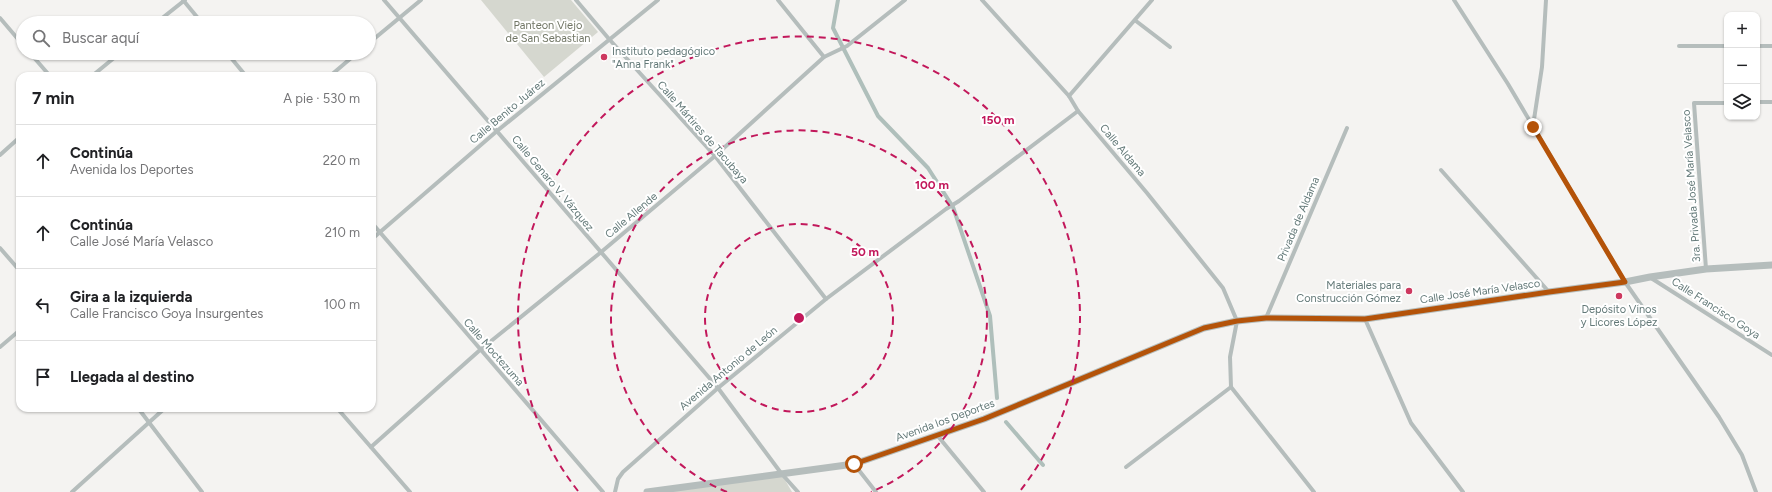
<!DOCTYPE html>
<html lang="es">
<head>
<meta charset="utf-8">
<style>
  :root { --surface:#fff; --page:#f2f2f2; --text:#202124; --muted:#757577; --line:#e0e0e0 }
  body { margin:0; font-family:Figtree,sans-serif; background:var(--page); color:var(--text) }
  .controls { position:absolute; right:12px; top:12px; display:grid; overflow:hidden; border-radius:8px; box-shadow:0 1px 3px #0004 }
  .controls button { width:36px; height:36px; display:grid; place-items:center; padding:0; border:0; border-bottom:1px solid var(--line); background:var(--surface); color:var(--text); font:20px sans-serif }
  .stop { position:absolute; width:12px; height:12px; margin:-9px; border:3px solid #b45309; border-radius:50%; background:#fff }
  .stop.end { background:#b45309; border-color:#fff; box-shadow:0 1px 4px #0008 }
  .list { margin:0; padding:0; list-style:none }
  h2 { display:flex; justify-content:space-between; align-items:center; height:52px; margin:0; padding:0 16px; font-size:17px }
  h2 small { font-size:13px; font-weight:400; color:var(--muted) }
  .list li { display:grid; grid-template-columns:26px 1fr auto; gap:12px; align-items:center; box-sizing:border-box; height:72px; padding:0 16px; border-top:1px solid var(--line) }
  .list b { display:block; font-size:15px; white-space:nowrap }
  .list p { margin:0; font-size:13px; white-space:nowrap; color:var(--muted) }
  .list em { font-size:13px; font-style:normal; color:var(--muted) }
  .icon { flex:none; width:22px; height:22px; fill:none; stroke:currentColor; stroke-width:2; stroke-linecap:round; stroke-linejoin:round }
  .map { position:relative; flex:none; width:1772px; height:492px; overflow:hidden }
  .search { position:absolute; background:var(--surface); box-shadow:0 1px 3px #0004; left:16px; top:16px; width:360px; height:44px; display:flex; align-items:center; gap:10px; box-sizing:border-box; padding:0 14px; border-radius:22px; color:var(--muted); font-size:15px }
  .panel { position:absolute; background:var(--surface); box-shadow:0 1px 3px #0004; left:16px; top:72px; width:360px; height:340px; border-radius:12px }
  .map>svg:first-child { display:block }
</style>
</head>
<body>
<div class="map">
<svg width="1772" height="492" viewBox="0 0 1772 492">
  <rect width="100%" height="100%" fill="#f4f3f1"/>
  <!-- green -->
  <g fill="#d5d7cf">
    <polygon points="481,0 571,0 598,32 544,77"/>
    <polygon points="781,473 792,492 647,492"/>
  </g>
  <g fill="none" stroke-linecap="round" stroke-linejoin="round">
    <!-- stream -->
    <g stroke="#afbfbb" stroke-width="4">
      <polyline points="838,0 833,28 878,116 928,168 953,207 990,316 997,398"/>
      <polyline points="1006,422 1043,465"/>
    </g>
    <!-- minor -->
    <g stroke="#b5bdbc" stroke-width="4">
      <polyline points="183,0 202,23"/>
      <polyline points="384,0 718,388 781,473 798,492"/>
      <polyline points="576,0 609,39 715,156 826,299"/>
      <polyline points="778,0 824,57"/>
      <polyline points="982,0 1069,96 1078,111 1147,193 1223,288 1237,321 1230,357 1231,387 1314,492"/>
      <polyline points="1454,0 1508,84 1625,282 1719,417 1742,455 1756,492"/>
      <polyline points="0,18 23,45"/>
      <polyline points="1136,21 1170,47"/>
      <polyline points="156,23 185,0"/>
      <polyline points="369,43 421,0"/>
      <polyline points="1679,46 1727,46"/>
      <polyline points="1757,46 1772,46"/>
      <polyline points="30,53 50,76"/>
      <polyline points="227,53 246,76"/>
      <polyline points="92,76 120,53"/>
      <polyline points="330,76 357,53"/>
      <polyline points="1069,96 1152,0"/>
      <polyline points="1757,102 1772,102"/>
      <polyline points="1533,126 1542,67 1546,0"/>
      <polyline points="0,155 20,137"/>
      <polyline points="1441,170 1549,292"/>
      <polyline points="372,223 603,492"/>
      <polyline points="372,239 497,131 658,0"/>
      <polyline points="0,248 20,271"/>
      <polyline points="1706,269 1694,103 1727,103"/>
      <polyline points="1651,278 1772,355"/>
      <polyline points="1266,318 1347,128"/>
      <polyline points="1365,319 1411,423 1463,492"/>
      <polyline points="0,347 20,330"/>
      <polyline points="138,408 202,492"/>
      <polyline points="337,408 410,492"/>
      <polyline points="937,435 984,492"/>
      <polyline points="371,447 480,350 600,253 715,156 824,57 847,46 905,0"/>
      <polyline points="854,464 876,492"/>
      <polyline points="1126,467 1231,387"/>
      <polyline points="72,492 165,408"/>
      <polyline points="615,492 618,479 623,472 718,388 826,299 946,209 959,201 1078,111"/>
    </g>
    <!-- tertiary -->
    <polyline stroke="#b5bdbc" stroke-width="7" points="647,492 854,464 984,419 1204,328 1237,321 1266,318 1365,319 1549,292 1625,282 1650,277 1706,269 1772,265"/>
  </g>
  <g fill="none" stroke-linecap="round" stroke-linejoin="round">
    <!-- route -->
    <polyline stroke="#b45309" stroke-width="5" points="854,464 984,419 1204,328 1237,321 1266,318 1365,319 1549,292 1625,282 1533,127"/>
  </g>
  <!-- distance rings -->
  <g fill="none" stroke="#c2185b" stroke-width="2" stroke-dasharray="7 5">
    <circle cx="799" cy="318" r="94"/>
    <path d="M727 492A188 188 0 1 1 871 492"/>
    <path d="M578 491A281 281 0 1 1 1020 491"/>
  </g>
  <!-- markers -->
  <g fill="#cd385f" stroke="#fff" stroke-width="1.5">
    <circle cx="604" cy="57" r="4"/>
    <circle cx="1409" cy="291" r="4"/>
    <circle cx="1619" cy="296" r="4"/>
  </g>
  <g text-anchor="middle" stroke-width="4" stroke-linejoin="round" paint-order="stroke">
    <!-- park labels -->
    <g font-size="11" fill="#717665" stroke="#fff">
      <text x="548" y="29">Panteon Viejo<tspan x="548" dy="13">de San Sebastian</tspan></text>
    </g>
    <!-- poi labels -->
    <g font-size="11" fill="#637978" stroke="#fff" text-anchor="start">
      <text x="612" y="55">Instituto pedagógico<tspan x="612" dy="13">"Anna Frank"</tspan></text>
      <text x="1401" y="289" text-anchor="end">Materiales para<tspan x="1401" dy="13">Construcción Gómez</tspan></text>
      <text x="1619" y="313" text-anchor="middle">Depósito Vinos<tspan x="1619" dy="13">y Licores López</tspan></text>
    </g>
    <!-- street labels -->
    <g font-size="11" fill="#637978" stroke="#fff">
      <text transform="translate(507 111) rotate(-40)" y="4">Calle Benito Juárez</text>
      <text transform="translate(703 132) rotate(49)" y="4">Calle Mártires de Tacubaya</text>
      <text transform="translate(1123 150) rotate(50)" y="4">Calle Aldama</text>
      <text transform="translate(553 183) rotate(50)" y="4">Calle Genaro V. Vázquez</text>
      <text transform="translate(1691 186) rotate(-94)" y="4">3ra. Privada José María Velasco</text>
      <text transform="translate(631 215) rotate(-40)" y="4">Calle Allende</text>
      <text transform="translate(1298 219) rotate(-67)" y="4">Privada de Aldama</text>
      <text transform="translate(1480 291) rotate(-8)" y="4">Calle José María Velasco</text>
      <text transform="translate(1716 308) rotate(33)" y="4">Calle Francisco Goya</text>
      <text transform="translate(494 352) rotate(49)" y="4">Calle Moctezuma</text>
      <text transform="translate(728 368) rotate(-40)" y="4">Avenida Antonio de León</text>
      <text transform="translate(945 420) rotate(-20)" y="4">Avenida los Deportes</text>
    </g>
  </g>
  <circle cx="799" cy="318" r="6" fill="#c2185b" stroke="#fff" stroke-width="2"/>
  <g font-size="12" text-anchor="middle" font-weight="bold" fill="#c2185b" stroke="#fff" stroke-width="4" stroke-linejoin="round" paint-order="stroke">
    <text x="998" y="124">150 m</text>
    <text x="932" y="189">100 m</text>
    <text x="865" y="256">50 m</text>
  </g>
</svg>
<div class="controls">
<button>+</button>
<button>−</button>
<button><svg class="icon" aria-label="layers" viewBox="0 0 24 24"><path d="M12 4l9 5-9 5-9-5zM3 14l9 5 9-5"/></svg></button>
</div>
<div class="stop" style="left:854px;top:464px"></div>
<div class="stop end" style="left:1533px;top:127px"></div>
<div class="search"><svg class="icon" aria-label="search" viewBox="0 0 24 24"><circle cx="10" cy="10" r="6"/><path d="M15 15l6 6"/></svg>Buscar aquí</div>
<section class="panel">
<h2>7 min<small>A pie · 530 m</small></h2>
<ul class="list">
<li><svg class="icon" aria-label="ahead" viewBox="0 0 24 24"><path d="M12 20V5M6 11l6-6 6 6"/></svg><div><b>Continúa</b><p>Avenida los Deportes</p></div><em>220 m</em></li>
<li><svg class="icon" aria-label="ahead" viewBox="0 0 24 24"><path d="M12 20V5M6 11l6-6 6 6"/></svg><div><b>Continúa</b><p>Calle José María Velasco</p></div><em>210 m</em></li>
<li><svg class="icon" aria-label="left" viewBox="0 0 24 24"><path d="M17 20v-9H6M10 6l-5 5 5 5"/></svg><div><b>Gira a la izquierda</b><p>Calle Francisco Goya Insurgentes</p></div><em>100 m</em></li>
<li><svg class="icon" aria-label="arrive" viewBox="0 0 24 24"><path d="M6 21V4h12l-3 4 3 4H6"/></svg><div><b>Llegada al destino</b></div></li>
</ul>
</section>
</div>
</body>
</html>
